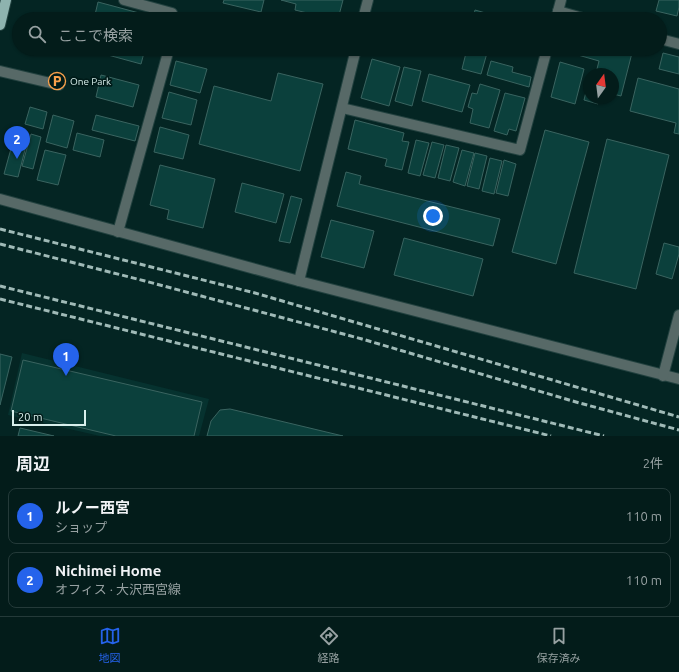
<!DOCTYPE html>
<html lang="ja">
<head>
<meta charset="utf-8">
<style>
  :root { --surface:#031c1a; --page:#112927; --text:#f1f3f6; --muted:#97a1a2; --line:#243a39; --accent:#2563eb }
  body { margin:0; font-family:Ubuntu,"Noto Sans JP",sans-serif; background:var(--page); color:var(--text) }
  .compass { position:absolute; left:583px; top:68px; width:36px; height:36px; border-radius:50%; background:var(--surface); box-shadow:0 1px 3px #0004; rotate:14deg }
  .scale { position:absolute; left:12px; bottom:10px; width:74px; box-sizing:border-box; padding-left:4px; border:2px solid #d8efec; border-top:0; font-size:11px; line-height:14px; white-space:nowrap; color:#d8efec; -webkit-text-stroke:3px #001b19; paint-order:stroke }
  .you { position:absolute; left:433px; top:216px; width:14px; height:14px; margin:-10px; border:3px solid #fff; border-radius:50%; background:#1a73e8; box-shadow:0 0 0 6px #1a73e833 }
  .badge { display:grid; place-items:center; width:26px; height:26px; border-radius:50%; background:var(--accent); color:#fff; font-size:13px; font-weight:700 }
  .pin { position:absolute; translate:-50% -33px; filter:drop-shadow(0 1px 2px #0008) }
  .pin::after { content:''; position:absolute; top:21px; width:14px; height:12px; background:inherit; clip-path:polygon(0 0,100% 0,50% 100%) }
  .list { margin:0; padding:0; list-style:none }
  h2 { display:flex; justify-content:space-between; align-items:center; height:52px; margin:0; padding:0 16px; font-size:17px }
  h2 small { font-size:13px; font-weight:400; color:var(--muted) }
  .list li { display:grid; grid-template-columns:26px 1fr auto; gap:12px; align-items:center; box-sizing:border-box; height:56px; margin:0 8px 8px; padding:0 8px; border:1px solid var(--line); border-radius:8px }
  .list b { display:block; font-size:15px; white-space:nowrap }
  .list p { margin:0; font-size:13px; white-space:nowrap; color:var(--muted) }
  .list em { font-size:13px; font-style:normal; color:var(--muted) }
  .icon { flex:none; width:22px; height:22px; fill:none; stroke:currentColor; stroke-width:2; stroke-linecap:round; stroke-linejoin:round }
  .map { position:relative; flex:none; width:679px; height:436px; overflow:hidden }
  .search { position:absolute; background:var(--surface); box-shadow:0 1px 3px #0004; left:12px; right:12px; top:12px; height:44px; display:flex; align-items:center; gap:10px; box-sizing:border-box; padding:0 14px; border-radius:22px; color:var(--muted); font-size:15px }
  .sheet { height:180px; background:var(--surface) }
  nav { display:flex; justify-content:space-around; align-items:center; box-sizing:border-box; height:56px; border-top:1px solid var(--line); background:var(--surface); font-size:11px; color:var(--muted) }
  nav a { display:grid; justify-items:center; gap:2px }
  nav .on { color:var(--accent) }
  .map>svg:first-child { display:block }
</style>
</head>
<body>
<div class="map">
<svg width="679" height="436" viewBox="0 0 679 436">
  <rect width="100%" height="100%" fill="#042523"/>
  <!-- built -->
  <polygon fill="#06322f" points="22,353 209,399 199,436 100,436 8,415"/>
  <!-- building -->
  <g fill="#0b403c" stroke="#3a6460">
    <polygon points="224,0 264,0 261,12 223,3"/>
    <polygon points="281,0 343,0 338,19 332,19 295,10 296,4"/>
    <polygon points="659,0 679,0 679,7 677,16 656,11"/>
    <polygon points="98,2 154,17 153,19 94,19"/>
    <polygon points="475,10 496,16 495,19 473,19"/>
    <polygon points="86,49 145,49 141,64"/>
    <polygon points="467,49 487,53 481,74 462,69"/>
    <polygon points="579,49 633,49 621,96 613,94 613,74 596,73 599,61 578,55"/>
    <polygon points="663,53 679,57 679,74 659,69"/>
    <polygon points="372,59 400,67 389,106 361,98"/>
    <polygon points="176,61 207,69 200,93 170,85"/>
    <polygon points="491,61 513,67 512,72 531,77 529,87 487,75"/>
    <polygon points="560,62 584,69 575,104 551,97"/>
    <polygon points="404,67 421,71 412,106 395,101"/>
    <polygon points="278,73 323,84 300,171 199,144 214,86 271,101"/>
    <polygon points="429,74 470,85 462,112 422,101"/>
    <polygon points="101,75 139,85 133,107 96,97"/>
    <polygon points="638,78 679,89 679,134 674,133 676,123 630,111"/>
    <polygon points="589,80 589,98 599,98 598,104 584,100"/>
    <polygon points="480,84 500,90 489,128 470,123 473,109 468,107 472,93 477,94"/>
    <polygon points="169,92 197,100 191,125 162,118"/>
    <polygon points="505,93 525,98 516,131 509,129 507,135 494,131"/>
    <polygon points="30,107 47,112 43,129 25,124"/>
    <polygon points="53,115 74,121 67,148 46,142"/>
    <polygon points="96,115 139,126 135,141 92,130"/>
    <polygon points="355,120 404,133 402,141 409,142 402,170 385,166 387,159 348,149"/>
    <polygon points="160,127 189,135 183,159 154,152"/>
    <polygon points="545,130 589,142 556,264 512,252"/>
    <polygon points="77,133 104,140 100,157 73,150"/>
    <polygon points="15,134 28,138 18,177 4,174"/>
    <polygon points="31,134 41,137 33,169 22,166"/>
    <polygon points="607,139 669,155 636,289 574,273"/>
    <polygon points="416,140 429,143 420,176 408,173"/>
    <polygon points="432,142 444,145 435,178 423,175"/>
    <polygon points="446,145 459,148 450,181 438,178"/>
    <polygon points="45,150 66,155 58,185 37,180"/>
    <polygon points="462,150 474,153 465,186 453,182"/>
    <polygon points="475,153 487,156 479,189 467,186"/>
    <polygon points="490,158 502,161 494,194 482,191"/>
    <polygon points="504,160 516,164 508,196 496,193"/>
    <polygon points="160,165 215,179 203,228 167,219 169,210 150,205"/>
    <polygon points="346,172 361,176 359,184 500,219 493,246 337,206"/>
    <polygon points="242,183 284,194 276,223 235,212"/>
    <polygon points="291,196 302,199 290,243 279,241"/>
    <polygon points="331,220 374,231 364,268 321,257"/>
    <polygon points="404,238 483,259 473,296 394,275"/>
    <polygon points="664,243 679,247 679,254 672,279 656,274"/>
    <polygon points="0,354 12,357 0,405"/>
    <polygon points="23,360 202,402 194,436 116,436 11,411"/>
    <polygon points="230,409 343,436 207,436 211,421 220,410"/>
    <polygon points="20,428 54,436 18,436"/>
  </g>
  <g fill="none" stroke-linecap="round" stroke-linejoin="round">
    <!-- minor casing -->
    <g stroke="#22413f" stroke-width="12">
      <g id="minor">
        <polyline points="124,0 172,13"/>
        <polyline points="558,11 586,19"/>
        <polyline points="363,19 368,0"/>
        <polyline points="556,19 561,0"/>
        <polyline points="660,39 679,44"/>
        <polyline points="0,71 59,85"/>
        <polyline points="342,108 520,150 547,49"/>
        <polyline points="0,199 299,281 679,379"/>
        <polyline points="118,232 169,49"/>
        <polyline points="299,281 356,49"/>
        <polyline points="663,376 679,315"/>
      </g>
    </g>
    <!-- major casing -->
    <g stroke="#22413f" stroke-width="12">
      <polyline id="major" points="0,25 6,0"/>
    </g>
    <!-- minor -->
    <use href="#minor" stroke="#576967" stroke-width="10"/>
    <!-- major -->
    <use href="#major" stroke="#8eb3af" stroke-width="10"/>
    <!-- rail -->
    <g stroke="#a0bab7" stroke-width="3" stroke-dasharray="6 3" stroke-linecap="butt">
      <polyline points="0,229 255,293 679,417"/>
      <polyline points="0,244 145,281 362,339 576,402 679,430"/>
      <polyline points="0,286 604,436"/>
      <polyline points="0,299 551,436"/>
    </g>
  </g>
  <!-- icons -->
  <defs>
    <g id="parking-ring" transform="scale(0.9)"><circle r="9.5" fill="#001b19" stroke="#f8a04b" stroke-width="1.5"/><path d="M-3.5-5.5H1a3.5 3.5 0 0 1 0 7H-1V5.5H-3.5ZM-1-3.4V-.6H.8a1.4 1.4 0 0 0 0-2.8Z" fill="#f8a04b"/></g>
  </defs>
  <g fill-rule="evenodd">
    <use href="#parking-ring" x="57" y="81"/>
  </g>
  <g text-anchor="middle" stroke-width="3.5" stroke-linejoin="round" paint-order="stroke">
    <!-- poi labels -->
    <g font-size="10" fill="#d8efec" stroke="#001b19" text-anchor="start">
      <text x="70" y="85">One Park</text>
    </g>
  </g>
</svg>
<svg class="compass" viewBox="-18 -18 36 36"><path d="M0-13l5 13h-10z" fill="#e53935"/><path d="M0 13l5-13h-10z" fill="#97a1a2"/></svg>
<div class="scale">20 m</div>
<div class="you"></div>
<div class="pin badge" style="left:66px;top:376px">1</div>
<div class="pin badge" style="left:17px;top:159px">2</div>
<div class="search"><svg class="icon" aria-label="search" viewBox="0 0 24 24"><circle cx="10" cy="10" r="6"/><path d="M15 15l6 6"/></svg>ここで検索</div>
</div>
<section class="sheet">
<h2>周辺<small>2件</small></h2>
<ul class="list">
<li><span class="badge">1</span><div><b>ルノー西宮</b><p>ショップ</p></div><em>110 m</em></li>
<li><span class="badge">2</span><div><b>Nichimei Home</b><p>オフィス · 大沢西宮線</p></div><em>110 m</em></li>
</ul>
</section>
<nav>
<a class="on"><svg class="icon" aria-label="map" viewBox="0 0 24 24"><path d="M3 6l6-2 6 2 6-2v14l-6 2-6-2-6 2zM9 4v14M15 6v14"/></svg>地図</a>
<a><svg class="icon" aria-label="directions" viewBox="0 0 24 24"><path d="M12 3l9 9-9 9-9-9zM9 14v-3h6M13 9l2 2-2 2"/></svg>経路</a>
<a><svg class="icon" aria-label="saved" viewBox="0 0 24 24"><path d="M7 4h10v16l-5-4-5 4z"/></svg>保存済み</a>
</nav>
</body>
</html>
